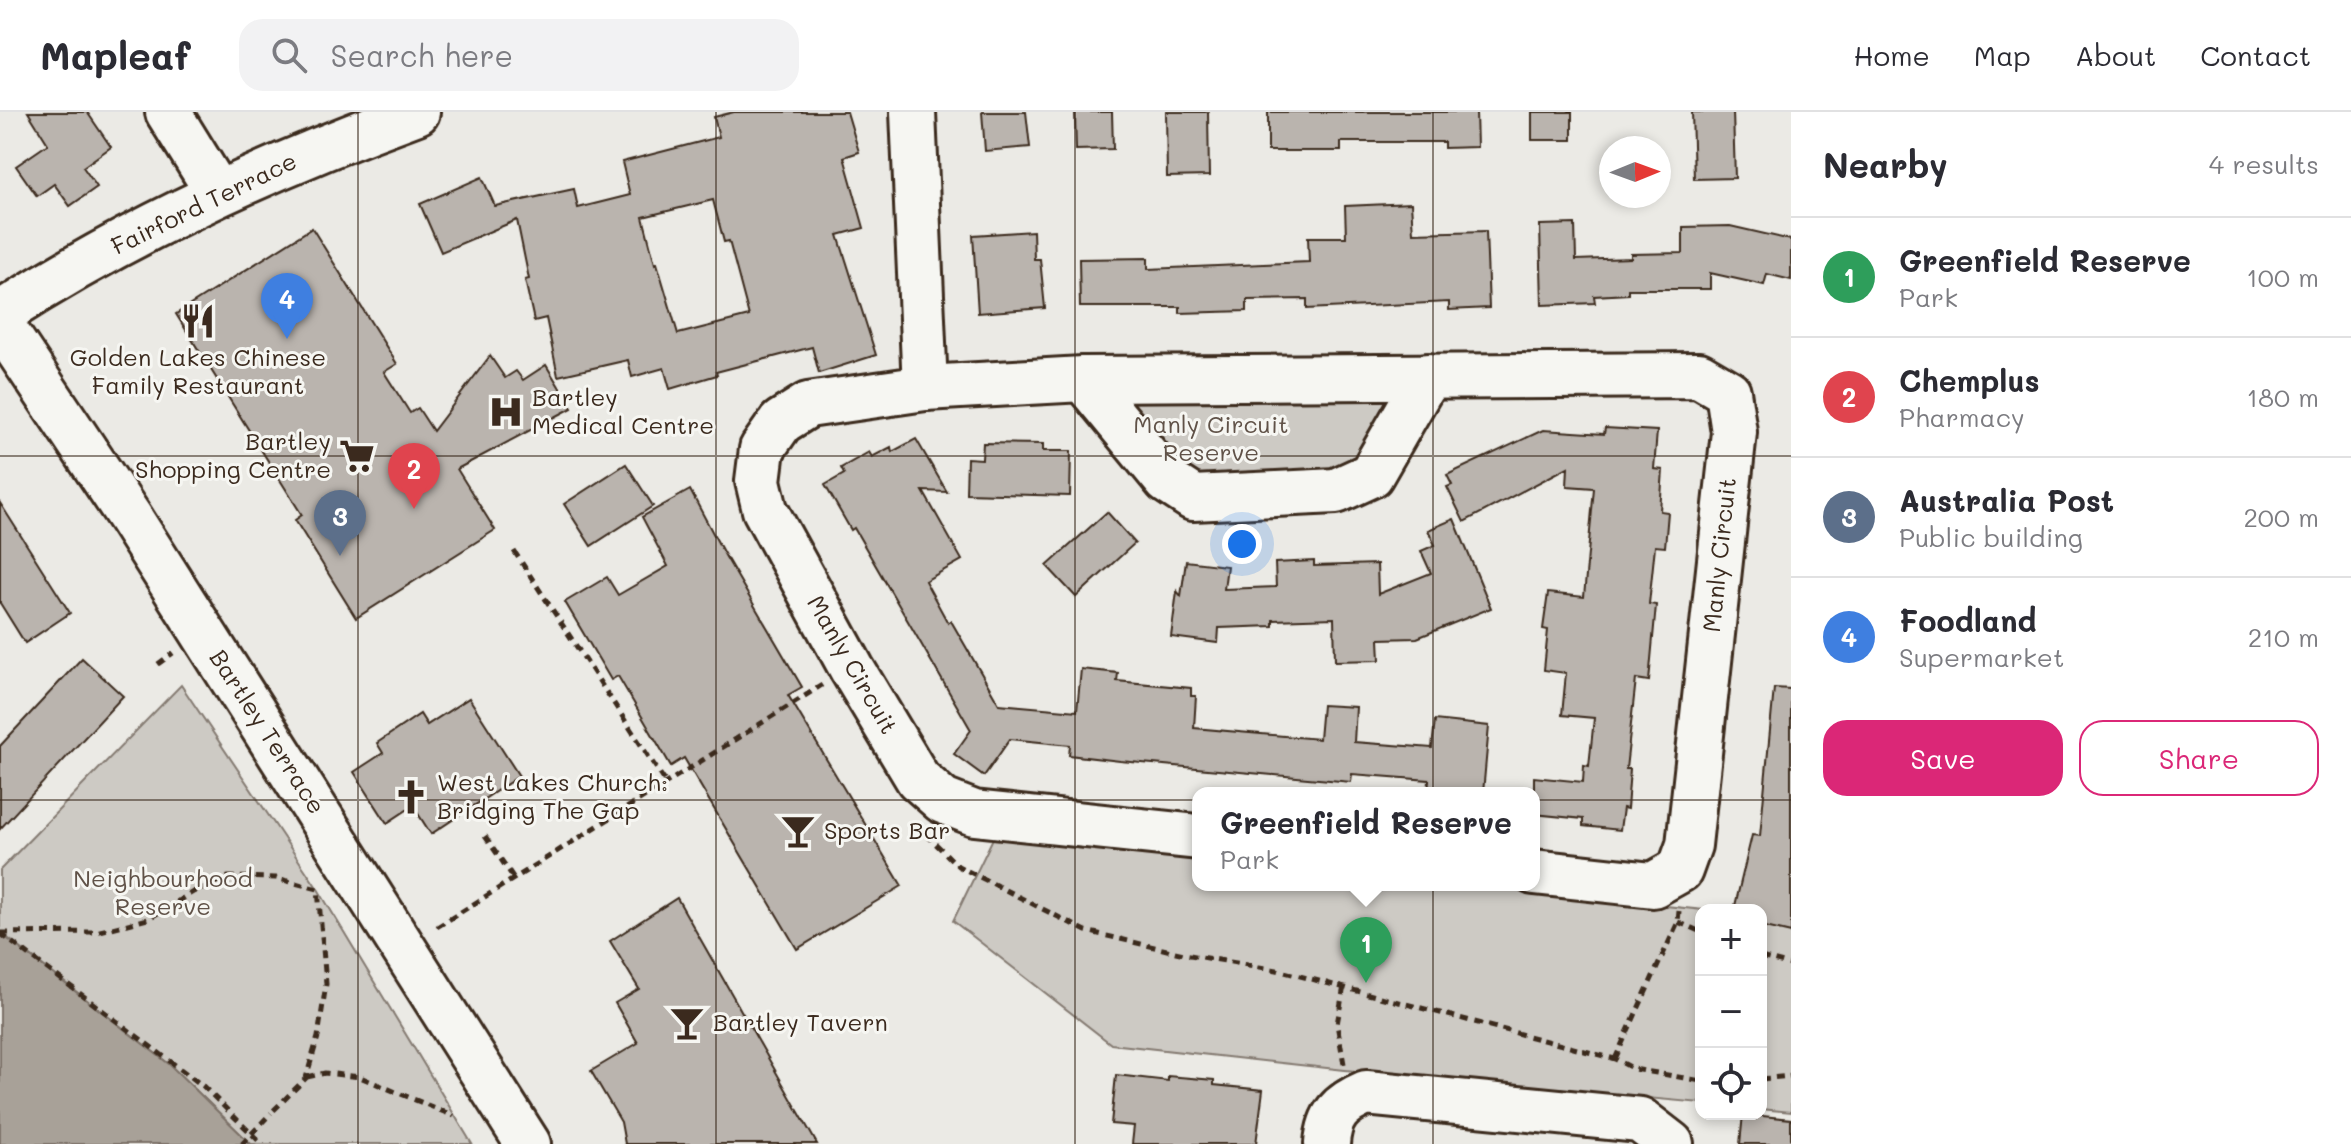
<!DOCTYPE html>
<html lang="en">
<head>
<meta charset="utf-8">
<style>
  :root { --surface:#fff; --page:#f2f2f3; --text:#2b2b33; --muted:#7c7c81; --line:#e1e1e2; --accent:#db2777 }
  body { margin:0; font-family:Mali,sans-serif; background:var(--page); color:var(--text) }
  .controls { position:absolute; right:24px; bottom:24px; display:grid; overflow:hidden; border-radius:16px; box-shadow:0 4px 12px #0003 }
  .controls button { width:72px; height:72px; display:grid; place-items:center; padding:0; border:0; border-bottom:2px solid var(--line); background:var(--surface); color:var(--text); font:40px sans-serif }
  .compass { position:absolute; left:1599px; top:24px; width:72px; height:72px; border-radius:50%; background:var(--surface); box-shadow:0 4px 12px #0003; rotate:89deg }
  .you { position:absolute; left:1242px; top:432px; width:28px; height:28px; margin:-20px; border:6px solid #fff; border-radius:50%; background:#1a73e8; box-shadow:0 0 0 12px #1a73e833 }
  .badge { display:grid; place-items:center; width:52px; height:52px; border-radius:50%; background:var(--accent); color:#fff; font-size:26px; font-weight:700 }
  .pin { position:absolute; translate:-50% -66px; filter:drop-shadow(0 2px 4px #0008) }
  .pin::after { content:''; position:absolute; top:42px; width:28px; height:24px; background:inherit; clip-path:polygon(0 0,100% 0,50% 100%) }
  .popup { position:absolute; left:1192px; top:675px; width:348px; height:104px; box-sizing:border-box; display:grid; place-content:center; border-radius:16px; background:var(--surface); filter:drop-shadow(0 2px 6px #0005); font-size:26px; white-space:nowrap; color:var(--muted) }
  .popup b { font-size:30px; color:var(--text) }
  .popup::after { content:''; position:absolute; left:50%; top:100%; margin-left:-16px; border:16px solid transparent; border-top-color:var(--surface) }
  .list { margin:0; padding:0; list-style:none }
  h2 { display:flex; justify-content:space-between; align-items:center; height:104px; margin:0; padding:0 32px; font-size:34px }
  h2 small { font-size:26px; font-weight:400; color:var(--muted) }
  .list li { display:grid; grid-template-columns:52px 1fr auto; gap:24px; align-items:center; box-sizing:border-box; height:120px; padding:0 32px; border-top:2px solid var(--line) }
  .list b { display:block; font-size:30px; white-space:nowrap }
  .list p { margin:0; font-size:26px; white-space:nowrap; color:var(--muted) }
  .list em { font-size:26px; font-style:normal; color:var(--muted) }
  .actions { display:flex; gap:16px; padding:24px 32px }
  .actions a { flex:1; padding:18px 0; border:2px solid var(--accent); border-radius:24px; text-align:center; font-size:28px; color:var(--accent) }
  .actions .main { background:var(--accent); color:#fff }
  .icon { flex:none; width:44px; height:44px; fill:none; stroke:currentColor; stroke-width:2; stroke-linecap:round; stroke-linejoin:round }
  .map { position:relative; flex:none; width:1791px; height:1032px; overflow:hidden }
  header { display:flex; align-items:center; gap:48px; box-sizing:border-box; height:112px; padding:0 40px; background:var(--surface); border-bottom:2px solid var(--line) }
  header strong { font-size:38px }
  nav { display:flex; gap:44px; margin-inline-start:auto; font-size:28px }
  .search { width:560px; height:72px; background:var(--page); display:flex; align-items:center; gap:20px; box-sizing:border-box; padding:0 28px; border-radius:24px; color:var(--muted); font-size:30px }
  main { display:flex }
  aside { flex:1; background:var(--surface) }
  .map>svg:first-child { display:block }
</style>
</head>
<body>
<header>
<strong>Mapleaf</strong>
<div class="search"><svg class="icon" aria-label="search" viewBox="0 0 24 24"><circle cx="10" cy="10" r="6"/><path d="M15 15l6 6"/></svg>Search here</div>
<nav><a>Home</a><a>Map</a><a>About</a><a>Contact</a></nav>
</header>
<main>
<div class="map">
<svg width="1791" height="1032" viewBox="0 0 1791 1032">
  <rect width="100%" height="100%" fill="#ebeae5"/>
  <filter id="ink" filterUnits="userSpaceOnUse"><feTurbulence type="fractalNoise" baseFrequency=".0125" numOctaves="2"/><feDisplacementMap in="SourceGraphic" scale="16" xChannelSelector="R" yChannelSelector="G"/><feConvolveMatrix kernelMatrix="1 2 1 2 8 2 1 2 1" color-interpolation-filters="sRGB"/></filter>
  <g filter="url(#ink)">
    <!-- green -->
    <g fill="#cdcac4" stroke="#847a71" stroke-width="2">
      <polygon points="1428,264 1371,363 1193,386 1083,267"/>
      <polygon points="181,573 318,777 472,1032 251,1032 169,952 0,820 0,758"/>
      <polygon points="995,722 1198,744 1198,773 1468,773 1703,798 1701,991 1345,958 1111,932 953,809"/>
      <polygon points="1761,812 1791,820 1791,1000 1761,997"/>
    </g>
    <!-- water -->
    <polygon fill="#a8a198" stroke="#7c7167" stroke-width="2" points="0,821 169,952 251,1032 0,1032"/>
    <!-- building -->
    <g fill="#bab4ae" stroke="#3b2a1e" stroke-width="2" fill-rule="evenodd">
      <polygon points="28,0 87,0 111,35 83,55 97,75 70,94 54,72 37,84 16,54 48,32"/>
      <path d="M 734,0 L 847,0 L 859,40 L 844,45 L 864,116 L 838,123 L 876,243 L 819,261 L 812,235 L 716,260 L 717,263 L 670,277 L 664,256 L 632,265 L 628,248 L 558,264 L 546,206 L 534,209 L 525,168 L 529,167 L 517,108 L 441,140 L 420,92 L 482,65 L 495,94 L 574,77 L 578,96 L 630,83 L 622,50 L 719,25 L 714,5 ZM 713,88 L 724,130 L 729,129 L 749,204 L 678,222 L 657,151 L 655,152 L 643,105 Z"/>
      <polygon points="982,0 1026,0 1030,35 985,39"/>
      <polygon points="1075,0 1112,0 1113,37 1076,38"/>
      <polygon points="1166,0 1208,0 1209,64 1167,65"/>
      <polygon points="1268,0 1476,0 1477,35 1444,36 1444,30 1341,30 1341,39 1268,39"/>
      <rect x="1532" y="0" width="40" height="28"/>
      <polygon points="1692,0 1733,0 1735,66 1694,67"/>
      <polygon points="1411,91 1413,121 1486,119 1489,196 1449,198 1449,190 1307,197 1307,187 1247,188 1247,199 1180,201 1180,195 1080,195 1079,147 1148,146 1148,157 1309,150 1308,125 1346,125 1345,94"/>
      <polygon points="1575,112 1576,148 1631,146 1631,142 1683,141 1683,115 1730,114 1791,128 1791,168 1767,162 1764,173 1710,161 1710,177 1628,177 1628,182 1594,184 1595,191 1542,193 1540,113"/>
      <polygon points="312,116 397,252 384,260 410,301 418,296 433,319 490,244 505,266 516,259 523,268 546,253 572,296 457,357 495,418 356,506 295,408 302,403 176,202"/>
      <polygon points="1033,119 1034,147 1040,147 1045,196 978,201 973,123"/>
      <polygon points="1605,316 1657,319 1654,357 1663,358 1660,399 1668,400 1665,435 1655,434 1649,492 1656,493 1649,569 1636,567 1626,657 1630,657 1627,697 1623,696 1620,718 1583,714 1583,707 1534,702 1534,665 1583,670 1584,653 1589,654 1594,606 1562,603 1566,561 1544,558 1548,518 1543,517 1548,481 1584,485 1594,376 1567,374 1568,355 1464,410 1447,375 1452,373 1447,363 1543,318 1604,322"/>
      <polygon points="916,327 947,380 923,379 962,448 925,469 948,511 951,509 999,592 1077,599 1081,557 1118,561 1117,569 1191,576 1191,584 1196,584 1194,616 1319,627 1322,593 1356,595 1354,630 1432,636 1435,608 1489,614 1483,681 1428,681 1429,668 1352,662 1351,670 1120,649 1069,643 1070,633 1010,627 984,664 954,642 971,618 854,416 851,418 825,373 844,362 841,356 869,340 872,345 891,335 892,340"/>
      <polygon points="983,331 1043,332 1043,339 1071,339 1070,384 966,381 967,346 982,347"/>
      <polygon points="626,352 653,394 591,434 564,392"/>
      <polygon points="690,378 723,440 802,575 788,583 902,774 797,837 684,646 671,654 618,564 611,568 565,490 607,465 618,483 668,454 642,405"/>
      <polygon points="0,391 70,501 25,531 0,491"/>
      <polygon points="1107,400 1135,431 1076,485 1047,454"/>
      <polygon points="1454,407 1491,496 1417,526 1379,527 1380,548 1335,549 1334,506 1273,508 1273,514 1219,516 1218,531 1171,525 1177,479 1181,484 1186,449 1227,454 1224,477 1276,475 1275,451 1314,449 1314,454 1377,452 1378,482 1431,461 1421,439 1435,433 1428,418"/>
      <polygon points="82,546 123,584 0,717 0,634"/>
      <polygon points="1774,576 1791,577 1791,821 1761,814 1761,798 1734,798 1752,723 1760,724"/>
      <polygon points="469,586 519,664 431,722 413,694 387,711 354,660 383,641 377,631 420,602 427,613"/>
      <polygon points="677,786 817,1032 625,1032 621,1010 591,959 638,931 615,891 639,877 610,829"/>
      <polygon points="1116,963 1168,969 1168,964 1214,968 1214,973 1263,978 1256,1032 1132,1032 1134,1014 1111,1012"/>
      <polygon points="1743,1002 1791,1007 1791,1032 1740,1032"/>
    </g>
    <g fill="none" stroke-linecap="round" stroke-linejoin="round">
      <!-- minor casing -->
      <g stroke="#3b2a1e" stroke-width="50">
        <g id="minor">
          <polyline points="168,0 218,81"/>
          <polyline points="913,0 925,276"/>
          <path d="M 0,202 C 130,118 272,53 417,0"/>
          <polyline points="0,211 130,406 528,1032"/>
          <polyline points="1083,267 1167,369 1193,386 1336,379 1371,363 1428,264"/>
          <polyline points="1198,725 974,701 943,689 918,667 852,557 765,398 758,369 762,337 781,310 808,293 925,276 1083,267 1699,263 1728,280 1734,320 1689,733 1680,758 1653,773 1534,760"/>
          <path d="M 1327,1032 C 1329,1003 1340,992 1366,981 L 1640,1008 L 1671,1032"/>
        </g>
      </g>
      <!-- path -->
      <g stroke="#3b2a1e" stroke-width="5" stroke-dasharray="8 6" stroke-linecap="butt">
        <polyline points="514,439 666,671"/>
        <polyline points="158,552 173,541"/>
        <polyline points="926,722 958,754 1086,819 1184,842 1277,858 1615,947 1634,957 1701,969"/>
        <polyline points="485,724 515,768"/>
        <polyline points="1678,810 1701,820"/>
        <polyline points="437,815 822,573"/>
        <polyline points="1,821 96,820 148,807 193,780 228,765 276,766 318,777 326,872 318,925 306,966 271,1001"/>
        <polyline points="1,822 203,974 262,1032"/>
        <polyline points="1761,845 1791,853"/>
        <polyline points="1615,947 1678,810 1679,799"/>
        <polyline points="1344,952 1337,912 1344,874"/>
        <polyline points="307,965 325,961 360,965 454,1004"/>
        <polyline points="1761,967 1791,964"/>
      </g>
      <!-- minor -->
      <use href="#minor" stroke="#f6f6f2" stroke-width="44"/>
      <!-- path-bridge -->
      <polyline stroke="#3b2a1e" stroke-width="5" stroke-dasharray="8 6" stroke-linecap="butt" points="242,1032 271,1001"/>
    </g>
  </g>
  <!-- grid -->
  <path fill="none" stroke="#3b2a1e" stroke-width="2" stroke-opacity="0.55" d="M 358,0 L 358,1032M 716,0 L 716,1032M 1075,0 L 1075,1032M 1433,0 L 1433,1032M 0,344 L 1791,344M 0,688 L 1791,688"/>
  <!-- icons -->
  <defs>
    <g id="restaurant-bare" transform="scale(2.76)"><path d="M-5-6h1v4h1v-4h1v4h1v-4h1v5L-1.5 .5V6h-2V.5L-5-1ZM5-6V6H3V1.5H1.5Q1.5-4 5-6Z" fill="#3b2a1e" stroke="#f6f6f2" stroke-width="2.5" paint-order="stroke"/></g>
    <g id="hospital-bare" transform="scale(2.76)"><path d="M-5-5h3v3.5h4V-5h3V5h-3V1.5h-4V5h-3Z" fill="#3b2a1e" stroke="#f6f6f2" stroke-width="2.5" paint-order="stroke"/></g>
    <g id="supermarket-bare" transform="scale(2.76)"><path d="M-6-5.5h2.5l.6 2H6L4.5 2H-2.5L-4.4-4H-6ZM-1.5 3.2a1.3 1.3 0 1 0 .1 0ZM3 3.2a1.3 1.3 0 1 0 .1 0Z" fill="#3b2a1e" stroke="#f6f6f2" stroke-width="2.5" paint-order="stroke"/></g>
    <g id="church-bare" transform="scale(2.76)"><path d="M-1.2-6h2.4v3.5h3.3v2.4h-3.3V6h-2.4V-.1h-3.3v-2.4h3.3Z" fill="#3b2a1e" stroke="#f6f6f2" stroke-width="2.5" paint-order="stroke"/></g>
    <g id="bar-bare" transform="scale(2.76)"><path d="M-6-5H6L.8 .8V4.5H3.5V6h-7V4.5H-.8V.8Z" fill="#3b2a1e" stroke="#f6f6f2" stroke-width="2.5" paint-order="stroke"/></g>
  </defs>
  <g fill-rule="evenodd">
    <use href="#restaurant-bare" x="198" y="209"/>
    <use href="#hospital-bare" x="506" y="300"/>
    <use href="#supermarket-bare" x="357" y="344"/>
    <use href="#church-bare" x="411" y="685"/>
    <use href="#bar-bare" x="798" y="719"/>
    <use href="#bar-bare" x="687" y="911"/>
  </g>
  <g text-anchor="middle" stroke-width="6" stroke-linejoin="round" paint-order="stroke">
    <!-- street labels -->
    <g font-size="24" fill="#3b2a1e" stroke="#f6f6f2">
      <text transform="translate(204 92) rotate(-26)" y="8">Fairford Terrace</text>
      <text transform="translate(1720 443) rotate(-84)" y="8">Manly Circuit</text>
      <text transform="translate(852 553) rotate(60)" y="8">Manly Circuit</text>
      <text transform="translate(267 620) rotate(57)" y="8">Bartley Terrace</text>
    </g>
    <!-- poi labels -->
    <g font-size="24" fill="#3b2a1e" stroke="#f6f6f2" text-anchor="start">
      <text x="198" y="254" text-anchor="middle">Golden Lakes Chinese<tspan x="198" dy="28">Family Restaurant</tspan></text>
      <text x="532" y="294">Bartley<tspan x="532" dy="28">Medical Centre</tspan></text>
      <text x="331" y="338" text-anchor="end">Bartley<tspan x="331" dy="28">Shopping Centre</tspan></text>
      <text x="437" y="679">West Lakes Church:<tspan x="437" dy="28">Bridging The Gap</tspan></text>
      <text x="824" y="727">Sports Bar</text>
      <text x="713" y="919">Bartley Tavern</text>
    </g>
    <!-- park labels -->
    <g font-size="24" fill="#605248" stroke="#f6f6f2">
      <text x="1211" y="321">Manly Circuit<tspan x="1211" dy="28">Reserve</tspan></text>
      <text x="163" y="775">Neighbourhood<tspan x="163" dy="28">Reserve</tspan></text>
    </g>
  </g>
</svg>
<div class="controls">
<button>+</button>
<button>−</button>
<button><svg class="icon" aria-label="locate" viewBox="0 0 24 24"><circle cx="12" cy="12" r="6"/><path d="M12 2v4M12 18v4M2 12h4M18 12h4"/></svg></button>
</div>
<svg class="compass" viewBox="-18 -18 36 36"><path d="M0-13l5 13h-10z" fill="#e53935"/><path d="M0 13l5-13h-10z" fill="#7c7c81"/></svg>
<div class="you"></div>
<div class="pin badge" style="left:1366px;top:871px;background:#2e9e5b">1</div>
<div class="popup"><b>Greenfield Reserve</b>Park</div>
<div class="pin badge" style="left:414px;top:397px;background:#e0444e">2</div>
<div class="pin badge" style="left:340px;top:444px;background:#5c6f8a">3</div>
<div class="pin badge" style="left:287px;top:227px;background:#3f7fe0">4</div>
</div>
<aside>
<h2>Nearby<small>4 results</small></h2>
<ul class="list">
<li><span class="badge" style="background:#2e9e5b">1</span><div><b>Greenfield Reserve</b><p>Park</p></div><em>100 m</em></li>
<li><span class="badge" style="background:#e0444e">2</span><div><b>Chemplus</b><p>Pharmacy</p></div><em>180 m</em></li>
<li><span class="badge" style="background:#5c6f8a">3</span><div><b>Australia Post</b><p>Public building</p></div><em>200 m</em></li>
<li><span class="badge" style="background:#3f7fe0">4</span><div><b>Foodland</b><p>Supermarket</p></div><em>210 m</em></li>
</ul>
<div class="actions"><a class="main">Save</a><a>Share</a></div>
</aside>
</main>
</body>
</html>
